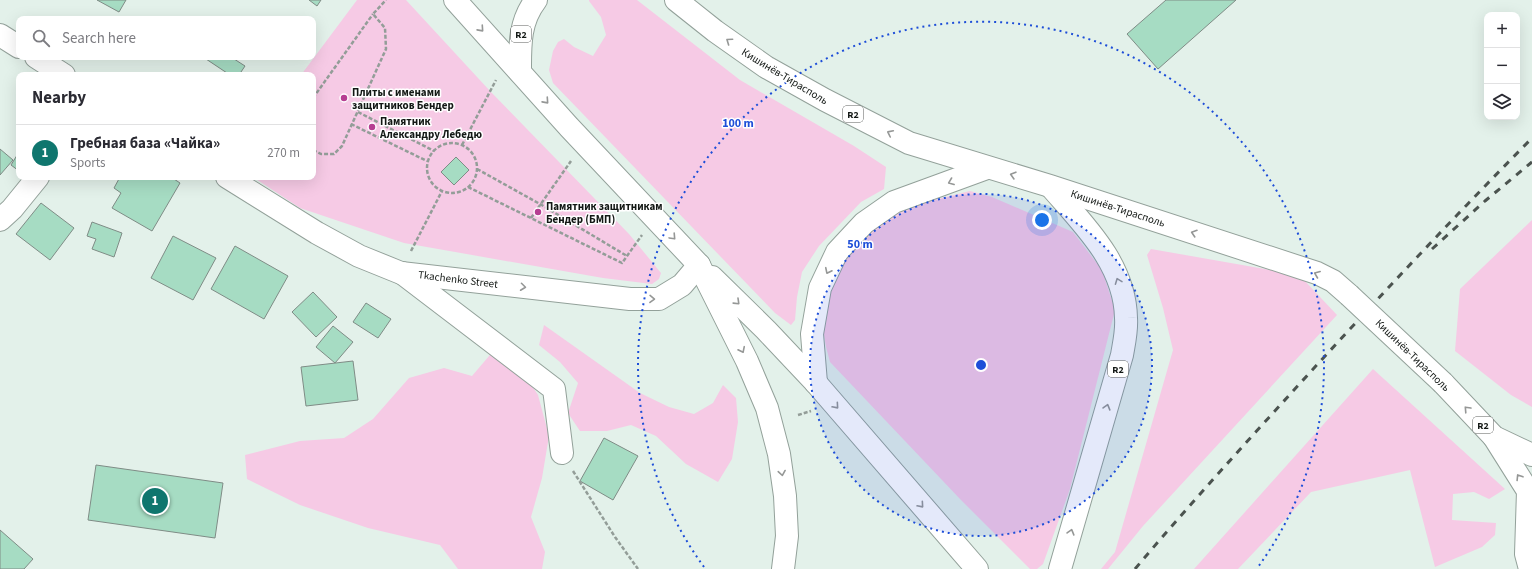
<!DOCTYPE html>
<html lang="en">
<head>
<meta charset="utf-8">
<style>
  :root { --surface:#fff; --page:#f7f7f7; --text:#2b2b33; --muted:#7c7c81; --line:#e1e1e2; --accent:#0f766e }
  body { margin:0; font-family:"Source Sans 3",sans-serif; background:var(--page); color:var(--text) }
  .controls { position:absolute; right:12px; top:12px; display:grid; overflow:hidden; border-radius:8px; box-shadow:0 4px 16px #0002 }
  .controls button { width:36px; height:36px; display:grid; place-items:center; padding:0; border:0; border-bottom:1px solid var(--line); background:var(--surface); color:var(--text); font:20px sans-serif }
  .you { position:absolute; left:1042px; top:220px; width:14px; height:14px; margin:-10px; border:3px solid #fff; border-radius:50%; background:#1a73e8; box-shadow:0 0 0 6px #1a73e833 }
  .badge { display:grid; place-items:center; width:26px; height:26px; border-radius:50%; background:var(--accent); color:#fff; font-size:13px; font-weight:700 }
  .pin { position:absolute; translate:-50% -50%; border:2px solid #fff; box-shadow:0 1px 4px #0006 }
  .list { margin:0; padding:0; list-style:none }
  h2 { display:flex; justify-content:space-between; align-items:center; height:52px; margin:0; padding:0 16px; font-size:17px }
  h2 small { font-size:13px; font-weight:400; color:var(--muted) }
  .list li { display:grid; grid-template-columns:26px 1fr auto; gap:12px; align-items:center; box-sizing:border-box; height:56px; padding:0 16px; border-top:1px solid var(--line) }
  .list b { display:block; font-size:15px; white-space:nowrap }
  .list p { margin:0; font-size:13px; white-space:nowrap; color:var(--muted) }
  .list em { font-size:13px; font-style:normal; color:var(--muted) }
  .icon { flex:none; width:22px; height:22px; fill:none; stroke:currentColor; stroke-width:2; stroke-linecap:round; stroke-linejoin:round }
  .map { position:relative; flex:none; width:1532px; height:569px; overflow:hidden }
  .search { position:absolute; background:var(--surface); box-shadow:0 4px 16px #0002; left:16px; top:16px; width:300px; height:44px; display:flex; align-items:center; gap:10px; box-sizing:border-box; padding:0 14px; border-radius:8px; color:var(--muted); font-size:15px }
  .panel { position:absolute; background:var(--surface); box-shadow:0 4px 16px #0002; left:16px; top:72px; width:300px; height:108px; border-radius:8px }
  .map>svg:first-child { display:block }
</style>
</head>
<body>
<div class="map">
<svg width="1532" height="569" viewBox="0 0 1532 569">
  <rect width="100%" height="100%" fill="#e3f1ea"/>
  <!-- green -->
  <g fill="#f6cae5">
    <polygon points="357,0 406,0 490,91 629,234 661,273 659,279 652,284 603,278 404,243 300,208 253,177 313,177 313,75 301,75"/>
    <polygon points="589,0 637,0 740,80 854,146 886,167 884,189 861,202 819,246 802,272 797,297 795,320 791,325 775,313 553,83 549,70 553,51 558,42 564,39 574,47 593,56 606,35 601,17 589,1"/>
    <polygon points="970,191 992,197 1073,232 1102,270 1115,310 1070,489 1043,564 1037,569 1030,569 960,499 830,362 826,347 822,323 827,301 838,264 882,220 921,203"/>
    <polygon points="1532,220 1532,407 1511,395 1455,351 1460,289"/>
    <polygon points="1151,249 1288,273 1304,280 1337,315 1143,526 1108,569 1101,569 1115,552 1173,350 1163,308 1147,255"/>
    <polygon points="544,325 640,393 669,407 694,414 713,403 723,385 736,398 738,422 732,459 718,482 686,464 656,436 631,425 607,431 580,431 568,413 578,383 560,362 539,345"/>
    <polygon points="495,349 520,368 538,395 549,436 542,478 531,517 545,552 542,569 458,569 440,545 368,528 300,505 247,479 245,455 300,441 344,438 373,419 409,378 444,368 472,376"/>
    <polygon points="1373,369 1505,489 1489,499 1474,492 1453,494 1452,520 1496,523 1495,535 1482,547 1435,567 1410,470 1311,492 1238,569 1194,569"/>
  </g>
  <!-- building -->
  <g fill="#a6dcc3" stroke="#7f8c86">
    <polygon points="97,0 126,0 119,12"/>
    <polygon points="309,0 321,0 317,6"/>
    <polygon points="1166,0 1236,0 1158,69 1127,34"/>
    <polygon points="207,57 231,57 245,66 239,75 230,75 206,59"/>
    <polygon points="0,149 13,160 0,175"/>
    <polygon points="19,152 19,171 11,165"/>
    <polygon points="456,157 469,170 454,185 441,172"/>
    <polygon points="120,177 171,177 180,183 152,231 112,208 121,193 114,188"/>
    <polygon points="41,203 74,228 50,260 16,234"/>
    <polygon points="92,222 122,233 114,257 92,249 96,239 87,236"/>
    <polygon points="173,236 216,258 193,300 151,278"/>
    <polygon points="235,246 288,276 264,319 211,289"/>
    <polygon points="313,292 337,317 316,337 292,312"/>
    <polygon points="366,303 391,319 378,338 353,322"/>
    <polygon points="333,326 353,342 335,363 316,347"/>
    <polygon points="353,361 358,400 306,406 301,367"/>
    <polygon points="604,438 638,456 613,500 580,481"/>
    <polygon points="96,465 223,483 215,538 88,520"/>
    <polygon points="0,530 33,559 24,569 0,569"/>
  </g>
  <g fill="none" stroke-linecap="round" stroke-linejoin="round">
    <!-- minor casing -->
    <g stroke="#93a19a" stroke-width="24">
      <g id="minor">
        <polyline points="0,35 19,47"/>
        <polyline points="36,57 64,75"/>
        <polyline points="227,177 317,233 359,256 401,273 630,299 659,299 682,285 699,265"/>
        <polyline points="0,220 12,209 38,177"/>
        <polyline points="402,273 554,389 562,453"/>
      </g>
    </g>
    <!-- major casing -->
    <g stroke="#93a19a" stroke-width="24">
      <g id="major">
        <polyline points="455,0 569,127 699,265 747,361 767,408 779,454 785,496 787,536 783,569"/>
        <polyline points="676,0 715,31 766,67 825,100 909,143 1050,186 1317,273 1333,281 1349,295"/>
        <path d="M 520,72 C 520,46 519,22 536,0"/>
        <path d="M 1051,187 C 1084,225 1125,264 1126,318 C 1127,331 1124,343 1122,355 L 1060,569"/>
        <polyline points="712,277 766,330 816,383 977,569"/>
        <polyline points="816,383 812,334 820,288 837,252 864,223 894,202 987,168"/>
        <polyline points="1443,383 1494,437 1532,455"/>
        <polyline points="1494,437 1528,491 1526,554 1530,569"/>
      </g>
    </g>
    <!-- path -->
    <g stroke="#939d98" stroke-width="2.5" stroke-dasharray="4 2" stroke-linecap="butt">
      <polyline points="313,98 373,14"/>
      <polyline points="358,112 434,151"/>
      <polyline points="351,124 427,161"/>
      <circle cx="452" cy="168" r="25"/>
      <polyline points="462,145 496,80"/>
      <polyline points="313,150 321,154 334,154 342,146 386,49 385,28 373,14 386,0"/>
      <polyline points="477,169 540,204 627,256"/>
      <polyline points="468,187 622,263 642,235"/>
      <polyline points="531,218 571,161"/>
      <polyline points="411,251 442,191"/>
      <polyline points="798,415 811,411"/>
      <polyline points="573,471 615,537 638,569"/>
    </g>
    <!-- minor -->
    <use href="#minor" stroke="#fff" stroke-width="22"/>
    <!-- major -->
    <use href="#major" stroke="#fff" stroke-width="22"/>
    <!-- rail -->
    <g stroke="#4b534f" stroke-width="3" stroke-dasharray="7 7" stroke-linecap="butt">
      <polyline points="1432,249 1485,201 1532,162"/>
      <path d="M 1135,569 C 1183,512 1233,457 1283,402 C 1365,312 1447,224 1532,138"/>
    </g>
    <!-- major-bridge casing -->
    <g stroke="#93a19a" stroke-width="24" stroke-linecap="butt">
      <polyline id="major-bridge" points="1349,295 1443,383"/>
    </g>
    <!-- major-bridge -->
    <use href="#major-bridge" stroke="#fff" stroke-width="22"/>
  </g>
  <!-- one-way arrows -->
  <defs><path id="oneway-chevron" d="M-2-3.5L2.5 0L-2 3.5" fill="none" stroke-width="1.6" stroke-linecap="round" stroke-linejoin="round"/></defs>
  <g stroke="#959796">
    <use href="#oneway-chevron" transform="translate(481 29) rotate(48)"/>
    <use href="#oneway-chevron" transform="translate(729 41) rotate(-145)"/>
    <use href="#oneway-chevron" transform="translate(546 101) rotate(48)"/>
    <use href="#oneway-chevron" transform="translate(890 133) rotate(-154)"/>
    <use href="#oneway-chevron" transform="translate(1013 175) rotate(-164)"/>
    <use href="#oneway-chevron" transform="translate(951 182) rotate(159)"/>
    <use href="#oneway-chevron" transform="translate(1194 233) rotate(-162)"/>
    <use href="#oneway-chevron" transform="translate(673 237) rotate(47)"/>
    <use href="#oneway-chevron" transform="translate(828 271) rotate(116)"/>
    <use href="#oneway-chevron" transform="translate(1317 274) rotate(-158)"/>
    <use href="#oneway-chevron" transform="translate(1118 281) rotate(-111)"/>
    <use href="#oneway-chevron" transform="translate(523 287) rotate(7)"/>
    <use href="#oneway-chevron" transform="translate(652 299) rotate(1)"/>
    <use href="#oneway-chevron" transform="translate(737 302) rotate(44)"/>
    <use href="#oneway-chevron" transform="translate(742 350) rotate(64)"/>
    <use href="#oneway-chevron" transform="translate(836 406) rotate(49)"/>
    <use href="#oneway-chevron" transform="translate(1107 407) rotate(-74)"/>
    <use href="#oneway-chevron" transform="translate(1467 409) rotate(-133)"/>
    <use href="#oneway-chevron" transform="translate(782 473) rotate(81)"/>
    <use href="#oneway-chevron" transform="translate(1519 477) rotate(-122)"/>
    <use href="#oneway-chevron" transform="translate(921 505) rotate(49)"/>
    <use href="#oneway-chevron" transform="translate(1071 532) rotate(-74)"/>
  </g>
  <!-- distance rings -->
  <circle cx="981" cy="365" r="171" fill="#1d4ed8" fill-opacity=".12"/>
  <g fill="none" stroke="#1d4ed8" stroke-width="2" stroke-dasharray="2 4">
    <circle cx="981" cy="365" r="171"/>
    <path d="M704 567A343 343 0 1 1 1258 567"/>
  </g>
  <!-- markers -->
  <g fill="#b63e92" stroke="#fff" stroke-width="1.5">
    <circle cx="344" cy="98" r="4"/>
    <circle cx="372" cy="127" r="4"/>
    <circle cx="538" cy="212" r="4"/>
  </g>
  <g text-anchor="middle" stroke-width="3" stroke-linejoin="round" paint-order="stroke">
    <!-- shield labels -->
    <g fill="#fff" stroke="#5a5d5b" stroke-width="1">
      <rect x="511" y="26" width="20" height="16" rx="3"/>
      <rect x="843" y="106" width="20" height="16" rx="3"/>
      <rect x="1108" y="361" width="20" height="16" rx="3"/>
      <rect x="1473" y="417" width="20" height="16" rx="3"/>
    </g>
    <g font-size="10" font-weight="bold" fill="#131815">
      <text x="521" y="38">R2</text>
      <text x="853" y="118">R2</text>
      <text x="1118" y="373">R2</text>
      <text x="1483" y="429">R2</text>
    </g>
    <!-- street labels -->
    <g font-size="11" fill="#131815" stroke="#fff">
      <text transform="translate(785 76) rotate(31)" y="4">Кишинёв-Тирасполь</text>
      <text transform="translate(1118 208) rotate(18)" y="4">Кишинёв-Тирасполь</text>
      <text transform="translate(458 279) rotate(7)" y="4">Tkachenko Street</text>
      <text transform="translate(1413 355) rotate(44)" y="4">Кишинёв-Тирасполь</text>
    </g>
    <!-- poi labels -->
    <g font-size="11" font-weight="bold" fill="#131815" stroke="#fff" text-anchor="start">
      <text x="352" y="96">Плиты с именами<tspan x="352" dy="13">защитников Бендер</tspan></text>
      <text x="380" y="125">Памятник<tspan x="380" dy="13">Александру Лебедю</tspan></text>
      <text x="546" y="210">Памятник защитникам<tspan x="546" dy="13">Бендер (БМП)</tspan></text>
    </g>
  </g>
  <circle cx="981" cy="365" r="6" fill="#1d4ed8" stroke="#fff" stroke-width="2"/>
  <g font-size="12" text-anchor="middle" font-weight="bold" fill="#1d4ed8" stroke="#fff" stroke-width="3" stroke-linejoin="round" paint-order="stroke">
    <text x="738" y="127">100 m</text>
    <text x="860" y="248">50 m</text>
  </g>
</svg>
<div class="controls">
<button>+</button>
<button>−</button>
<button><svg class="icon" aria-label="layers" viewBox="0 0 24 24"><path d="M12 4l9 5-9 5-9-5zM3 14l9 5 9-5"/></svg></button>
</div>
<div class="you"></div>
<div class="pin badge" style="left:155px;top:501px">1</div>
<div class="search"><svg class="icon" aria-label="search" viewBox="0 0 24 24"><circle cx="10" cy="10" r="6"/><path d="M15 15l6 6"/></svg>Search here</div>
<section class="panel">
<h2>Nearby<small></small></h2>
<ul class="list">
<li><span class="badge">1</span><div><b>Гребная база «Чайка»</b><p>Sports</p></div><em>270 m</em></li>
</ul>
</section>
</div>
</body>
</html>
